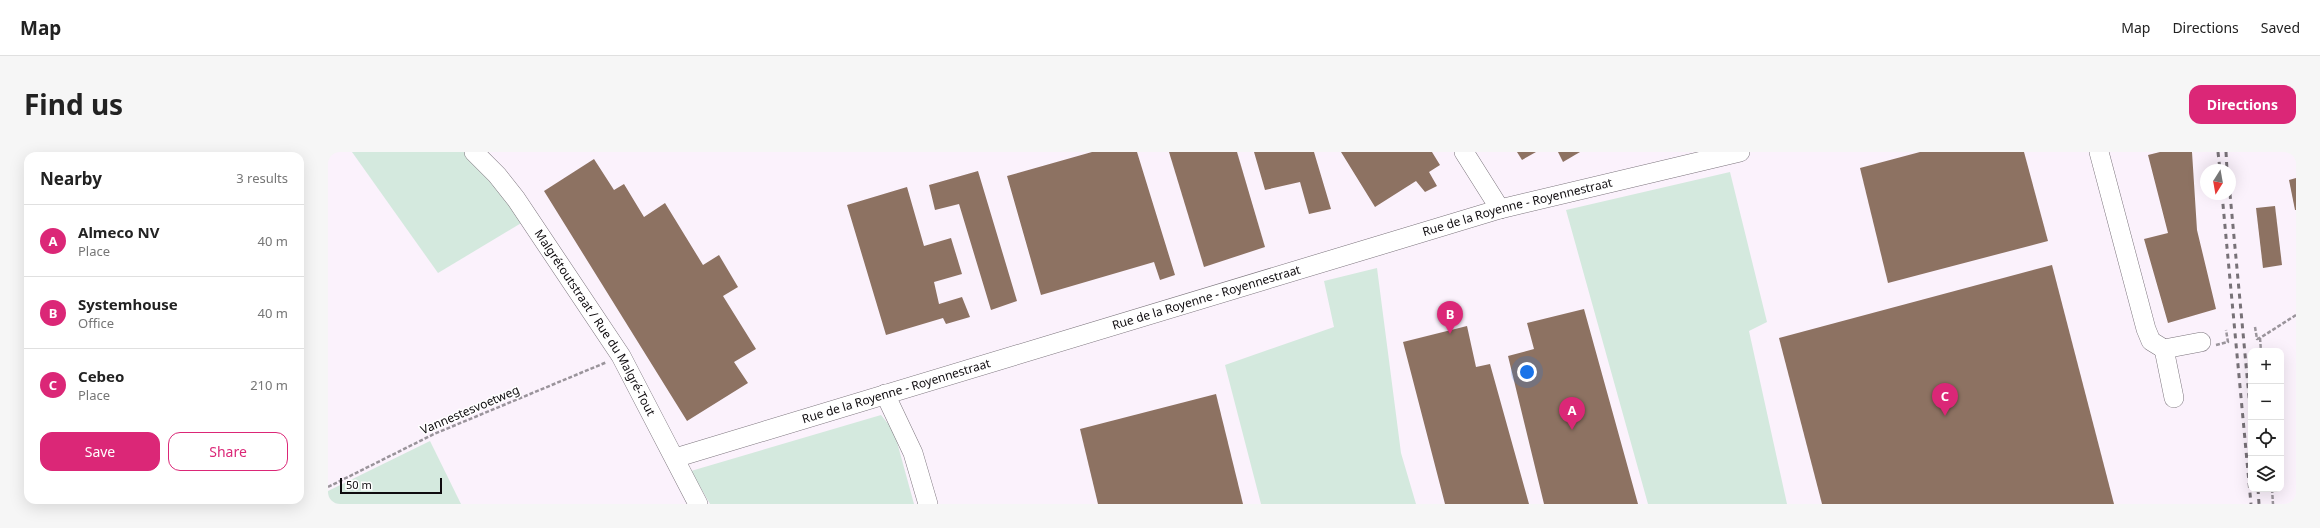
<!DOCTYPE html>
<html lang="en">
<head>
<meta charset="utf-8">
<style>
  :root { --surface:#fff; --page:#f6f6f6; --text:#222; --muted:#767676; --line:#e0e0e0; --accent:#db2777 }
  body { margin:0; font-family:"Noto Sans",sans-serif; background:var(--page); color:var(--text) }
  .controls { position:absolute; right:12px; bottom:12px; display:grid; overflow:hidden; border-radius:8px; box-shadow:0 4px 16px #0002 }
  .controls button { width:36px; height:36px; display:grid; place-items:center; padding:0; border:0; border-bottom:1px solid var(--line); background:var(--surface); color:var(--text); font:20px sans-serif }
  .compass { position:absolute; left:1872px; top:12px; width:36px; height:36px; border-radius:50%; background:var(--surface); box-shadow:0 4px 16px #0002; rotate:191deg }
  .scale { position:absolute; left:12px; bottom:10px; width:102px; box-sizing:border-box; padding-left:4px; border:2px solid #0e0b0e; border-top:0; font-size:11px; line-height:14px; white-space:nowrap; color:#0e0b0e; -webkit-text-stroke:3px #fff; paint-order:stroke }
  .you { position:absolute; left:1199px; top:220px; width:14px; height:14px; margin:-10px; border:3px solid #fff; border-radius:50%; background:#1a73e8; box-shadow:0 0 0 6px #1a73e833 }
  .badge { display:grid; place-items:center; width:26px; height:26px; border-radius:50%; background:var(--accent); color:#fff; font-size:13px; font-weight:700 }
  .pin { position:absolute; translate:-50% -33px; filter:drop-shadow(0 1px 2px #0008) }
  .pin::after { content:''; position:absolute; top:21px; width:14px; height:12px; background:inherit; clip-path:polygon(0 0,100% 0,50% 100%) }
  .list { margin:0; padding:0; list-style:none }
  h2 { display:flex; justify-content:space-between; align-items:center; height:52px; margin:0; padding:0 16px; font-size:17px }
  h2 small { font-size:13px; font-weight:400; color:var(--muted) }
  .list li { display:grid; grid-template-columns:26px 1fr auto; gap:12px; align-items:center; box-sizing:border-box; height:72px; padding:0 16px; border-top:1px solid var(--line) }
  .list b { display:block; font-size:15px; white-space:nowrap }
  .list p { margin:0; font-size:13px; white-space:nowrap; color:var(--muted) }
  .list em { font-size:13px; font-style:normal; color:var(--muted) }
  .actions { display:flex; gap:8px; padding:12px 16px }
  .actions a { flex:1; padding:9px 0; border:1px solid var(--accent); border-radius:12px; text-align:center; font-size:14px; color:var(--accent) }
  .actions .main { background:var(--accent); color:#fff }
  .icon { flex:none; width:22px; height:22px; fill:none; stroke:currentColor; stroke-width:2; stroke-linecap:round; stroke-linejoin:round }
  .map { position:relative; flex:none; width:1968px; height:352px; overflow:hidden; border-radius:12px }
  header { display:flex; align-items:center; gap:24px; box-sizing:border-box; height:56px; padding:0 20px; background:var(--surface); border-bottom:1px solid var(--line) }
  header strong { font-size:19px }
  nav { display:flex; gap:22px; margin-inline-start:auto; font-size:14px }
  .intro { display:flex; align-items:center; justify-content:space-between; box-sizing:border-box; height:96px; padding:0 24px }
  h1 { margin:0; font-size:28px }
  .button { padding:10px 18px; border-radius:12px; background:var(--accent); color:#fff; font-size:14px; font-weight:700 }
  main { display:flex; gap:24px; padding:0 24px }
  aside { flex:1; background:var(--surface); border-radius:12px; box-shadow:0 4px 16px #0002 }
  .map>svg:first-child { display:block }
</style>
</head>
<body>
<header>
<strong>Map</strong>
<nav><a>Map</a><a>Directions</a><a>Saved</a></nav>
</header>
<div class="intro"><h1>Find us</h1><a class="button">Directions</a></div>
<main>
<aside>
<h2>Nearby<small>3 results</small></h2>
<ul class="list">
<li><span class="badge">A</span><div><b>Almeco NV</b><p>Place</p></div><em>40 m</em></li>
<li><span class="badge">B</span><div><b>Systemhouse</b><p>Office</p></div><em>40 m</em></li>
<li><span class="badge">C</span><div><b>Cebeo</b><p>Place</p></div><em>210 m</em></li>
</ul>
<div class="actions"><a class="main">Save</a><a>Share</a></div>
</aside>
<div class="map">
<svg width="1968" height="352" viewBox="0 0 1968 352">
  <rect width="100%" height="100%" fill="#fbf2fc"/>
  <!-- green -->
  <g fill="#d4e9de">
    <polygon points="24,0 138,0 157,20 195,70 110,121"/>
    <polygon points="1402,20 1439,170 1421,179 1459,352 1320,352 1238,58"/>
    <polygon points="1049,116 1073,301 1088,352 933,352 897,213 1006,175 996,129"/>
    <polygon points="553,263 566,279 586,352 382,352 363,319"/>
    <polygon points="102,289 133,352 0,352 0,339"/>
  </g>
  <!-- building -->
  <g fill="#8d7262">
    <polygon points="764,0 809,0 847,123 832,128 826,110 713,143 679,24"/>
    <polygon points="841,0 909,0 937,95 876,115"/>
    <polygon points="926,0 986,0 1003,57 981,62 972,30 937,38"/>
    <polygon points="1013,0 1104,0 1112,13 1101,20 1109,34 1097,40 1088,29 1047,55"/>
    <polygon points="1189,0 1208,0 1194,8"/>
    <polygon points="1230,0 1252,0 1235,10"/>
    <polygon points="1592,0 1696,0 1720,89 1560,131 1532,16"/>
    <polygon points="1832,0 1864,0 1869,78 1888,157 1840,171 1816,87 1840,81 1820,3"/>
    <polygon points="266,7 286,38 296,32 316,65 337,51 375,113 391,103 410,135 395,144 428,197 406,210 420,231 359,269 216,39"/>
    <polygon points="650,19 689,149 663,158 631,52 607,58 601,33"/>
    <polygon points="1968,26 1968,58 1967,58 1961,28"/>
    <polygon points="579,35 596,94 623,86 634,122 606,130 611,152 634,145 642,165 618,172 615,166 558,183 519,53"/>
    <polygon points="1947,54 1954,113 1935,116 1928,56"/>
    <polygon points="1724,113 1786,352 1494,352 1451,186"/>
    <polygon points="1256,157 1310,352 1216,352 1180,204 1206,197 1199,171"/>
    <polygon points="1139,174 1148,215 1162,212 1201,352 1117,352 1075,190"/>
    <polygon points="888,242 915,352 770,352 752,277"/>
  </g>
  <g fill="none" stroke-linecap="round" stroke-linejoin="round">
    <!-- minor casing -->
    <g stroke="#7c757d" stroke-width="20">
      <g id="minor">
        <path id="s1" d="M 146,0 L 169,23 L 188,47 L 293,204 L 370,352"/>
        <polyline points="1136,0 1172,57"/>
        <polyline points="1771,0 1818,177 1823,189 1836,197 1873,190"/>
        <polyline points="1836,197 1846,246"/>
        <polyline points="557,242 585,301 600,352"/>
        <path id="s2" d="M 347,306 L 1172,57 L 1412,0"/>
      </g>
    </g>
    <!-- path -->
    <g stroke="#9a949b" stroke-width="2.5" stroke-dasharray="4 2" stroke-linecap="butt">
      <polyline points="1927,175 1929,187 1932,186 1968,163"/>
      <polyline points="1932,186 1933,199"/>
      <polyline points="1888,193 1900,190 1898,178"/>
      <polyline points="0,335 106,282 279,210"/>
      <polyline points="1944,337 1945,352"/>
    </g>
    <!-- minor -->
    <use href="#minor" stroke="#fff" stroke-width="19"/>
    <!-- rail -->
    <g stroke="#777177" stroke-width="3" stroke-dasharray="5 5" stroke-linecap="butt">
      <polyline points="1890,0 1892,18"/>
      <polyline points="1898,0 1899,18"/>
      <polyline points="1894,42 1923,352"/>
      <polyline points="1902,42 1923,266"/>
      <polyline points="1930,337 1931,352"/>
    </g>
  </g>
  <g text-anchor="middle" stroke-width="3" stroke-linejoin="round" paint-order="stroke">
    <!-- street labels -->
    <g font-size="12" fill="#0e0b0e" stroke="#fff">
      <text dy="4" stroke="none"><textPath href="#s2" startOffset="879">Rue de la Royenne - Royennestraat</textPath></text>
      <text dy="4" stroke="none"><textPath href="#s2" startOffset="555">Rue de la Royenne - Royennestraat</textPath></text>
      <text dy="4" stroke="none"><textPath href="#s1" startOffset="210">Malgrétoutstraat / Rue du Malgré-Tout</textPath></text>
      <text dy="4" stroke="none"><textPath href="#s2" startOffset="231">Rue de la Royenne - Royennestraat</textPath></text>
      <text transform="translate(142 258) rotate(-23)" y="4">Vannestesvoetweg</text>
    </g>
  </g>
</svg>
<div class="controls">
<button>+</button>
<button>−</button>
<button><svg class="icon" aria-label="locate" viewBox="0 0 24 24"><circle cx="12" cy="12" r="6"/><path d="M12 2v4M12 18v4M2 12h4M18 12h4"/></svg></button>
<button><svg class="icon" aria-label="layers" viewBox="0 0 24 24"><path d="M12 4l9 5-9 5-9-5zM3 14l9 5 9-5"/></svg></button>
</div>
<svg class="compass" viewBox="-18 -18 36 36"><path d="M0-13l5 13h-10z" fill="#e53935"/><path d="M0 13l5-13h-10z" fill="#767676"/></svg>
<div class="scale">50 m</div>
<div class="you"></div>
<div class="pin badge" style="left:1244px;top:278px">A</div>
<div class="pin badge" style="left:1122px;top:182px">B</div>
<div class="pin badge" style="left:1617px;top:264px">C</div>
</div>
</main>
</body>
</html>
